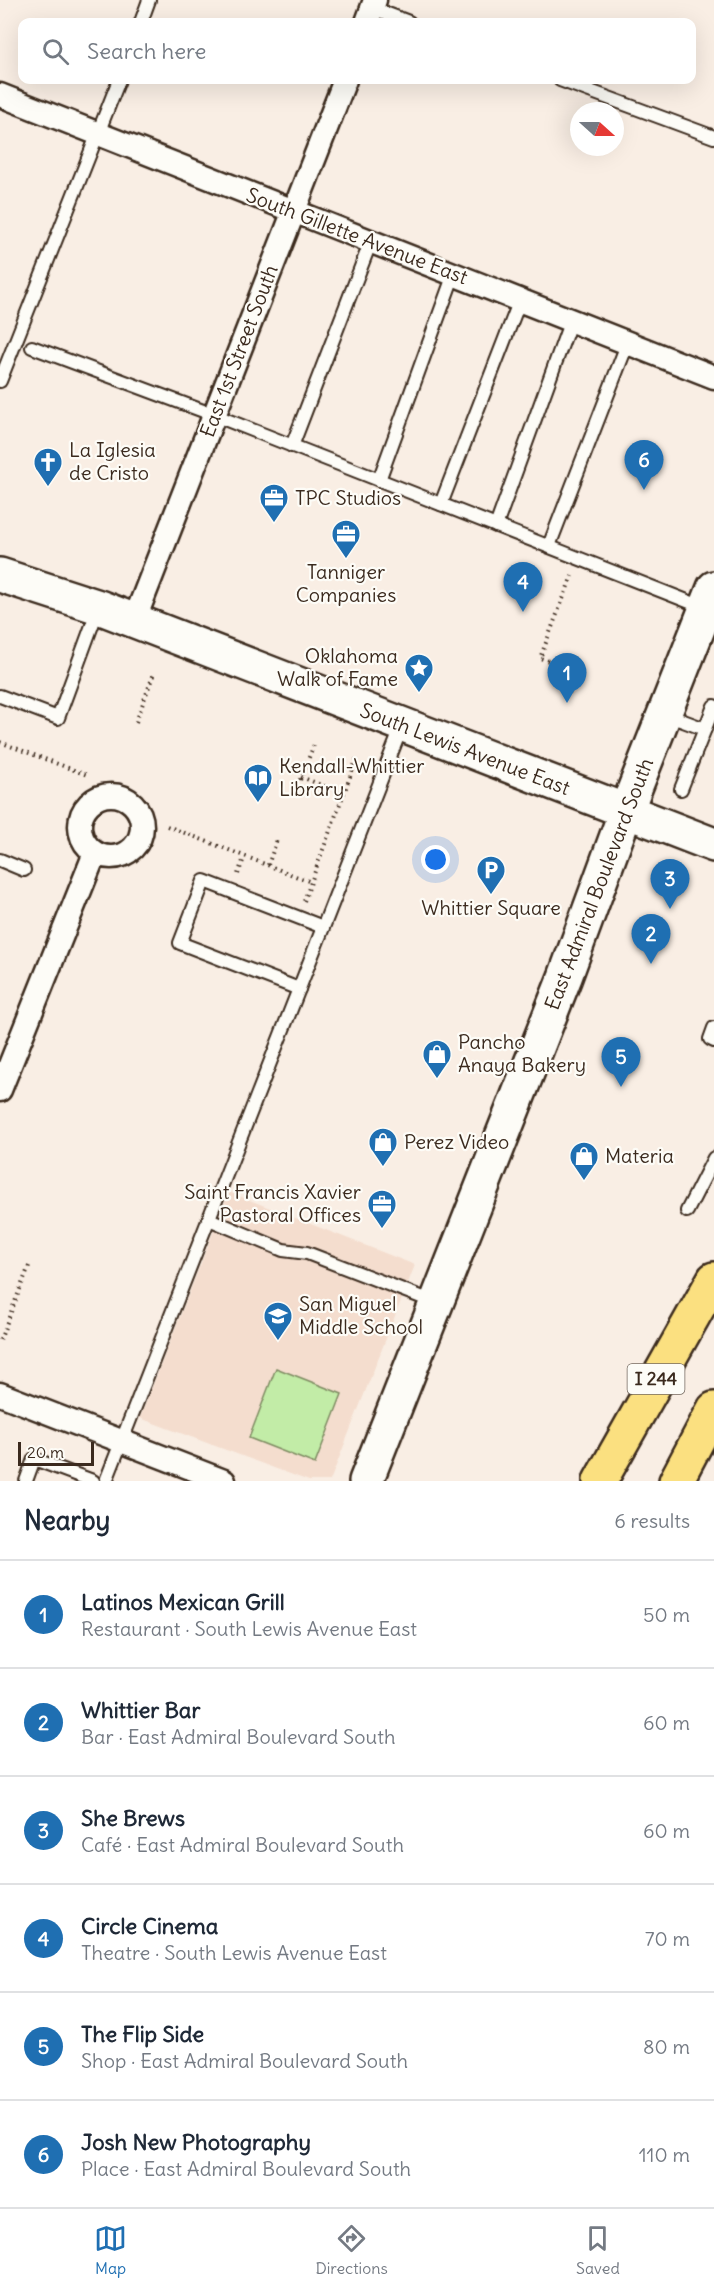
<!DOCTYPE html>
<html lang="en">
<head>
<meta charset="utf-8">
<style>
  :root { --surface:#fff; --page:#f6f6f7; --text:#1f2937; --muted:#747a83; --line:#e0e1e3; --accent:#1f6fb2 }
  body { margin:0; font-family:Delius,sans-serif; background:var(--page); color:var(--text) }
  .compass { position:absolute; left:570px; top:102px; width:54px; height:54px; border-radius:50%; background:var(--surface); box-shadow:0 6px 24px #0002; rotate:111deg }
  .scale { position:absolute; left:18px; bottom:15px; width:76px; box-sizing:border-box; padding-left:6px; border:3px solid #3b2a1e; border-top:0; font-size:16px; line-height:21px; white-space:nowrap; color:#3b2a1e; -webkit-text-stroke:4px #fdfcf7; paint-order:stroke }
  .you { position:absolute; left:436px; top:860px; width:21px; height:21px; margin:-15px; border:4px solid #fff; border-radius:50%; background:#1a73e8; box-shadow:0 0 0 9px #1a73e833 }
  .badge { display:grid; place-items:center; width:39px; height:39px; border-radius:50%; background:var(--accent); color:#fff; font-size:20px; font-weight:700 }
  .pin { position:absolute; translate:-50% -50px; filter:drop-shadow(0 2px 3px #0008) }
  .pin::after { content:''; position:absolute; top:32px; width:21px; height:18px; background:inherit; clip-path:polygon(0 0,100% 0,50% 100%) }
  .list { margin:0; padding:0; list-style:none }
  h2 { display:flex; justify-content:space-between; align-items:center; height:78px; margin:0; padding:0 24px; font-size:26px }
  h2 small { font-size:20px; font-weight:400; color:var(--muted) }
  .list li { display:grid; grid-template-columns:39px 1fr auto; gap:18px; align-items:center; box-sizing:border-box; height:108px; padding:0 24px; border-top:2px solid var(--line) }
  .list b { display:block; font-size:22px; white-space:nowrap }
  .list p { margin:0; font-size:20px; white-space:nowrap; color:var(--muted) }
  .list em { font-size:20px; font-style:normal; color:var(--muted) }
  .icon { flex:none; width:33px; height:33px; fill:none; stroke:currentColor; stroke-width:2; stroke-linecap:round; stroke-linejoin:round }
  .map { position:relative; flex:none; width:714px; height:1481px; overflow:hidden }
  .search { position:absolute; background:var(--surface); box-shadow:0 6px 24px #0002; left:18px; right:18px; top:18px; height:66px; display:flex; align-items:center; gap:15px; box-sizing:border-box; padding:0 21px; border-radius:12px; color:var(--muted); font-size:22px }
  .sheet { height:726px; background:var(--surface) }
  nav { display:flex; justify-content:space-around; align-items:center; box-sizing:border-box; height:84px; border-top:2px solid var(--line); background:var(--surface); font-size:16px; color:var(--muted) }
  nav a { display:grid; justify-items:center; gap:3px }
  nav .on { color:var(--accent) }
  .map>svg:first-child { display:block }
</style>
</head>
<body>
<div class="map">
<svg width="714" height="1481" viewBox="0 0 714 1481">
  <rect width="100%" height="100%" fill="#f9eee4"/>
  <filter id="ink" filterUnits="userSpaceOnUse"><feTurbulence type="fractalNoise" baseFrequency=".0167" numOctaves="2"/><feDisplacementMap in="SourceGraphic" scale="12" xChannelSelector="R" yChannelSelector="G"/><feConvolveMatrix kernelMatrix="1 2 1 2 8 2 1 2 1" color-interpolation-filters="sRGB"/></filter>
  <g filter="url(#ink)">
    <!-- built -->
    <polygon fill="#f4ddce" points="229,1192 415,1265 330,1481 309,1481 140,1418"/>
    <!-- park -->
    <polygon fill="#c2eca7" stroke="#7e8b62" stroke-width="1.5" points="276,1368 342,1394 315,1464 249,1438"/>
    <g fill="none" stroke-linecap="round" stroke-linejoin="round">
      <!-- lane casing -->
      <g stroke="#3b2a1e" stroke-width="16">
        <g id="lane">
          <polyline points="372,8 409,22"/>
          <polyline points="141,22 149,0"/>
          <polyline points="560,80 714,137"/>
          <polyline points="32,347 214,415 705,608"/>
          <polyline points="0,381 119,80"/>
          <polyline points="292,446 371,241"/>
          <polyline points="379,480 454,274"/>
          <polyline points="441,504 520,300"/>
          <polyline points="496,526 571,320"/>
          <polyline points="549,546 628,342"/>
          <polyline points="0,696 58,718 98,609"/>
          <polyline points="667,715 705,729"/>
          <polyline points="681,789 714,706"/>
          <polyline points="0,860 24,870"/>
          <polyline points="299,989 180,943 204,881 323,927"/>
          <polyline points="714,1028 710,1039 714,1041"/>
          <polyline points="687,1211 714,1158"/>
          <polyline points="209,1219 283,1250 307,1253 434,1302"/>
          <polyline points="26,1481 34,1459 93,1481"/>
          <polyline points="106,1481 402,726"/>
        </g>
      </g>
      <!-- street casing -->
      <g stroke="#3b2a1e" stroke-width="27">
        <g id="street">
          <polyline points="367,22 375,0"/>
          <polyline points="0,95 714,377"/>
          <polyline points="134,621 345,80"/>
          <circle cx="111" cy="826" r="31"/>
          <polyline points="0,1090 95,853"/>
          <polyline points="0,1394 224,1481"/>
        </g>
      </g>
      <!-- secondary casing -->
      <g stroke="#3b2a1e" stroke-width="38">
        <g id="secondary">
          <polyline points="0,575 99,607 714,845"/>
          <polyline points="366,1481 565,977 626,811 714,588"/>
        </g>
      </g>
      <!-- highway casing -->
      <g stroke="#3b2a1e" stroke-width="38">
        <g id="highway">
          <polyline points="600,1481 714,1279"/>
          <polyline points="676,1481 714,1409"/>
        </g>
      </g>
      <!-- path -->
      <g stroke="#3b2a1e" stroke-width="4" stroke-dasharray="1.5 4.5" stroke-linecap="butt">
        <polyline points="569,693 577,671 540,658 572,576"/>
        <polyline points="136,722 154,673"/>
        <polyline points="0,742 87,775"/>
        <polyline points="301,777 344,794"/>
        <polyline points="300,780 315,742"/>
        <polyline points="167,826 311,882"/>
        <polyline points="268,865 278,837"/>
        <polyline points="238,874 243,861"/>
        <polyline points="304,901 357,758"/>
        <polyline points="0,1340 29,1266"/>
      </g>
      <!-- lane -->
      <use href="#lane" stroke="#fdfcf7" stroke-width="12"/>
      <!-- street -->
      <use href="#street" stroke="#fdfcf7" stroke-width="22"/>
      <!-- secondary -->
      <use href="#secondary" stroke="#fdfcf7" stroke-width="33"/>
      <!-- highway -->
      <use href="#highway" stroke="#fbe080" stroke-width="33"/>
    </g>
  </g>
  <!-- icons -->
  <defs>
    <g id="church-pin" transform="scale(1.5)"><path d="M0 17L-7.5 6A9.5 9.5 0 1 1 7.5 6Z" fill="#1f6fb2" stroke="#fdfcf7"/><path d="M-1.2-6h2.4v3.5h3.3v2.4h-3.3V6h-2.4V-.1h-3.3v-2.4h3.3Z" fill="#fff"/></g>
    <g id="office-pin" transform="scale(1.5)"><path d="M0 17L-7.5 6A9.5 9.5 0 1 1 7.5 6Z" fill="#1f6fb2" stroke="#fdfcf7"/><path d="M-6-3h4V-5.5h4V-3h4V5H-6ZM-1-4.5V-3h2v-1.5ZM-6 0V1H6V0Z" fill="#fff"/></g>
    <g id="sight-pin" transform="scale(1.5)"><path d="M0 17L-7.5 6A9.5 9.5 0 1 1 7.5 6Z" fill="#1f6fb2" stroke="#fdfcf7"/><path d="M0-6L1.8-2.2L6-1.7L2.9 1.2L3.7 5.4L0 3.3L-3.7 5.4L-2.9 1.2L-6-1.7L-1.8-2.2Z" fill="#fff"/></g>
    <g id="library-pin" transform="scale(1.5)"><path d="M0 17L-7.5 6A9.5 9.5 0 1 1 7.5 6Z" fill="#1f6fb2" stroke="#fdfcf7"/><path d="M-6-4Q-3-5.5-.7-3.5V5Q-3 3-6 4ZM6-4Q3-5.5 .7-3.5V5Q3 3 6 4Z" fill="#fff"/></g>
    <g id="parking-pin" transform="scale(1.5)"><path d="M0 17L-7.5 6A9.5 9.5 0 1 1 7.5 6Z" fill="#1f6fb2" stroke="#fdfcf7"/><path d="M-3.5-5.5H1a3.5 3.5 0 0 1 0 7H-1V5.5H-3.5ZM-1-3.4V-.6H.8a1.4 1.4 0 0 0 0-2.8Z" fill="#fff"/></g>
    <g id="shop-pin" transform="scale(1.5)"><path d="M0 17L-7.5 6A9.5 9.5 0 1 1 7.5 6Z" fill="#1f6fb2" stroke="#fdfcf7"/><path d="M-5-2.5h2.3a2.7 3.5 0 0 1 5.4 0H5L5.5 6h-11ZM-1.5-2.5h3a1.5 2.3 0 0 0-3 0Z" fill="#fff"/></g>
    <g id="school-pin" transform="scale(1.5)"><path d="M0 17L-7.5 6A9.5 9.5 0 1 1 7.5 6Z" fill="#1f6fb2" stroke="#fdfcf7"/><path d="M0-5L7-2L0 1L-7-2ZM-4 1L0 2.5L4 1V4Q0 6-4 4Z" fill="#fff"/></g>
  </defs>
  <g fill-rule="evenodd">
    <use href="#church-pin" x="48" y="462"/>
    <use href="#office-pin" x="274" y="498"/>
    <use href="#office-pin" x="346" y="534"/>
    <use href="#sight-pin" x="419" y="668"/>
    <use href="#library-pin" x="258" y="778"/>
    <use href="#parking-pin" x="491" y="870"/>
    <use href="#shop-pin" x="437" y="1054"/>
    <use href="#shop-pin" x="383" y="1142"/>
    <use href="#shop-pin" x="584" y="1156"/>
    <use href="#office-pin" x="382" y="1204"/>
    <use href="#school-pin" x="278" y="1316"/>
  </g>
  <g text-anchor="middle" stroke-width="4.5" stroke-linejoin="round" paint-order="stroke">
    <!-- shield labels -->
    <rect fill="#fdfcf7" stroke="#75695f" stroke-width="1.5" x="627.5" y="1364" width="57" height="30" rx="4.5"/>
    <g font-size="18" font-weight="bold" fill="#3b2a1e">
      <text x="656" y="1385">I 244</text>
    </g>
    <!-- street labels -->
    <g font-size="20" fill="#3b2a1e" stroke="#fdfcf7">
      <text transform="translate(357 236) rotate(21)" y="7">South Gillette Avenue East</text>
      <text transform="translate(239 351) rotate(-69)" y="7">East 1st Street South</text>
      <text transform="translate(465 749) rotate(21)" y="7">South Lewis Avenue East</text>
      <text transform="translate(599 884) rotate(-69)" y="7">East Admiral Boulevard South</text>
    </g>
    <!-- poi labels -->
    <g font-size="20" fill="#3b2a1e" stroke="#fdfcf7" text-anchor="start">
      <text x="69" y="457">La Iglesia<tspan x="69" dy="23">de Cristo</tspan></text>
      <text x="295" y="505">TPC Studios</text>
      <text x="346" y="579" text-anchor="middle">Tanniger<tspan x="346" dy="23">Companies</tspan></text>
      <text x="398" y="663" text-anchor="end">Oklahoma<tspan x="398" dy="23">Walk of Fame</tspan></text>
      <text x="279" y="773">Kendall-Whittier<tspan x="279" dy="23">Library</tspan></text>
      <text x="491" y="915" text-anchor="middle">Whittier Square</text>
      <text x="458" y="1049">Pancho<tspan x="458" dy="23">Anaya Bakery</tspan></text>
      <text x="404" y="1149">Perez Video</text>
      <text x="605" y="1163">Materia</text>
      <text x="361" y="1199" text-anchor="end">Saint Francis Xavier<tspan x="361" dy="23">Pastoral Offices</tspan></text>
      <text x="299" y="1311">San Miguel<tspan x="299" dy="23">Middle School</tspan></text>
    </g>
  </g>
</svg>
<svg class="compass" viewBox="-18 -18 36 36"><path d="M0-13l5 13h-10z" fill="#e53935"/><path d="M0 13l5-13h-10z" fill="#747a83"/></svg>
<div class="scale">20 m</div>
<div class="you"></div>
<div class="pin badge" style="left:567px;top:703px">1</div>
<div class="pin badge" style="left:651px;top:964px">2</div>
<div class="pin badge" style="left:670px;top:909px">3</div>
<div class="pin badge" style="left:523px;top:612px">4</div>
<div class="pin badge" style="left:621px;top:1087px">5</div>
<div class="pin badge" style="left:644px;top:490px">6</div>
<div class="search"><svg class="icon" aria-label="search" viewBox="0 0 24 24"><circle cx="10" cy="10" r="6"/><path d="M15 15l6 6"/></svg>Search here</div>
</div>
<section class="sheet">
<h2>Nearby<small>6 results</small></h2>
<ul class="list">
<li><span class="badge">1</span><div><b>Latinos Mexican Grill</b><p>Restaurant · South Lewis Avenue East</p></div><em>50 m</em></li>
<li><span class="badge">2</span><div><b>Whittier Bar</b><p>Bar · East Admiral Boulevard South</p></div><em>60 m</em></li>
<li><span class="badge">3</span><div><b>She Brews</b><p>Café · East Admiral Boulevard South</p></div><em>60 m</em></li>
<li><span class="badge">4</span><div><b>Circle Cinema</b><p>Theatre · South Lewis Avenue East</p></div><em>70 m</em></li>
<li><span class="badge">5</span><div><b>The Flip Side</b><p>Shop · East Admiral Boulevard South</p></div><em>80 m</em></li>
<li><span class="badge">6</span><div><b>Josh New Photography</b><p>Place · East Admiral Boulevard South</p></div><em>110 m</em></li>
</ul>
</section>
<nav>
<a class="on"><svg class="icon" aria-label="map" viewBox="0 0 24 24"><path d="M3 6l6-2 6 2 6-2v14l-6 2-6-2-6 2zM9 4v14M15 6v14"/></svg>Map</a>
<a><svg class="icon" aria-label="directions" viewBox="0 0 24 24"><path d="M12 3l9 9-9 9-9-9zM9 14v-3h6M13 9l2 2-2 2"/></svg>Directions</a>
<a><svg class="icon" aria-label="saved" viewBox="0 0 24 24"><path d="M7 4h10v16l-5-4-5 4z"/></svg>Saved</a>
</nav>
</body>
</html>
